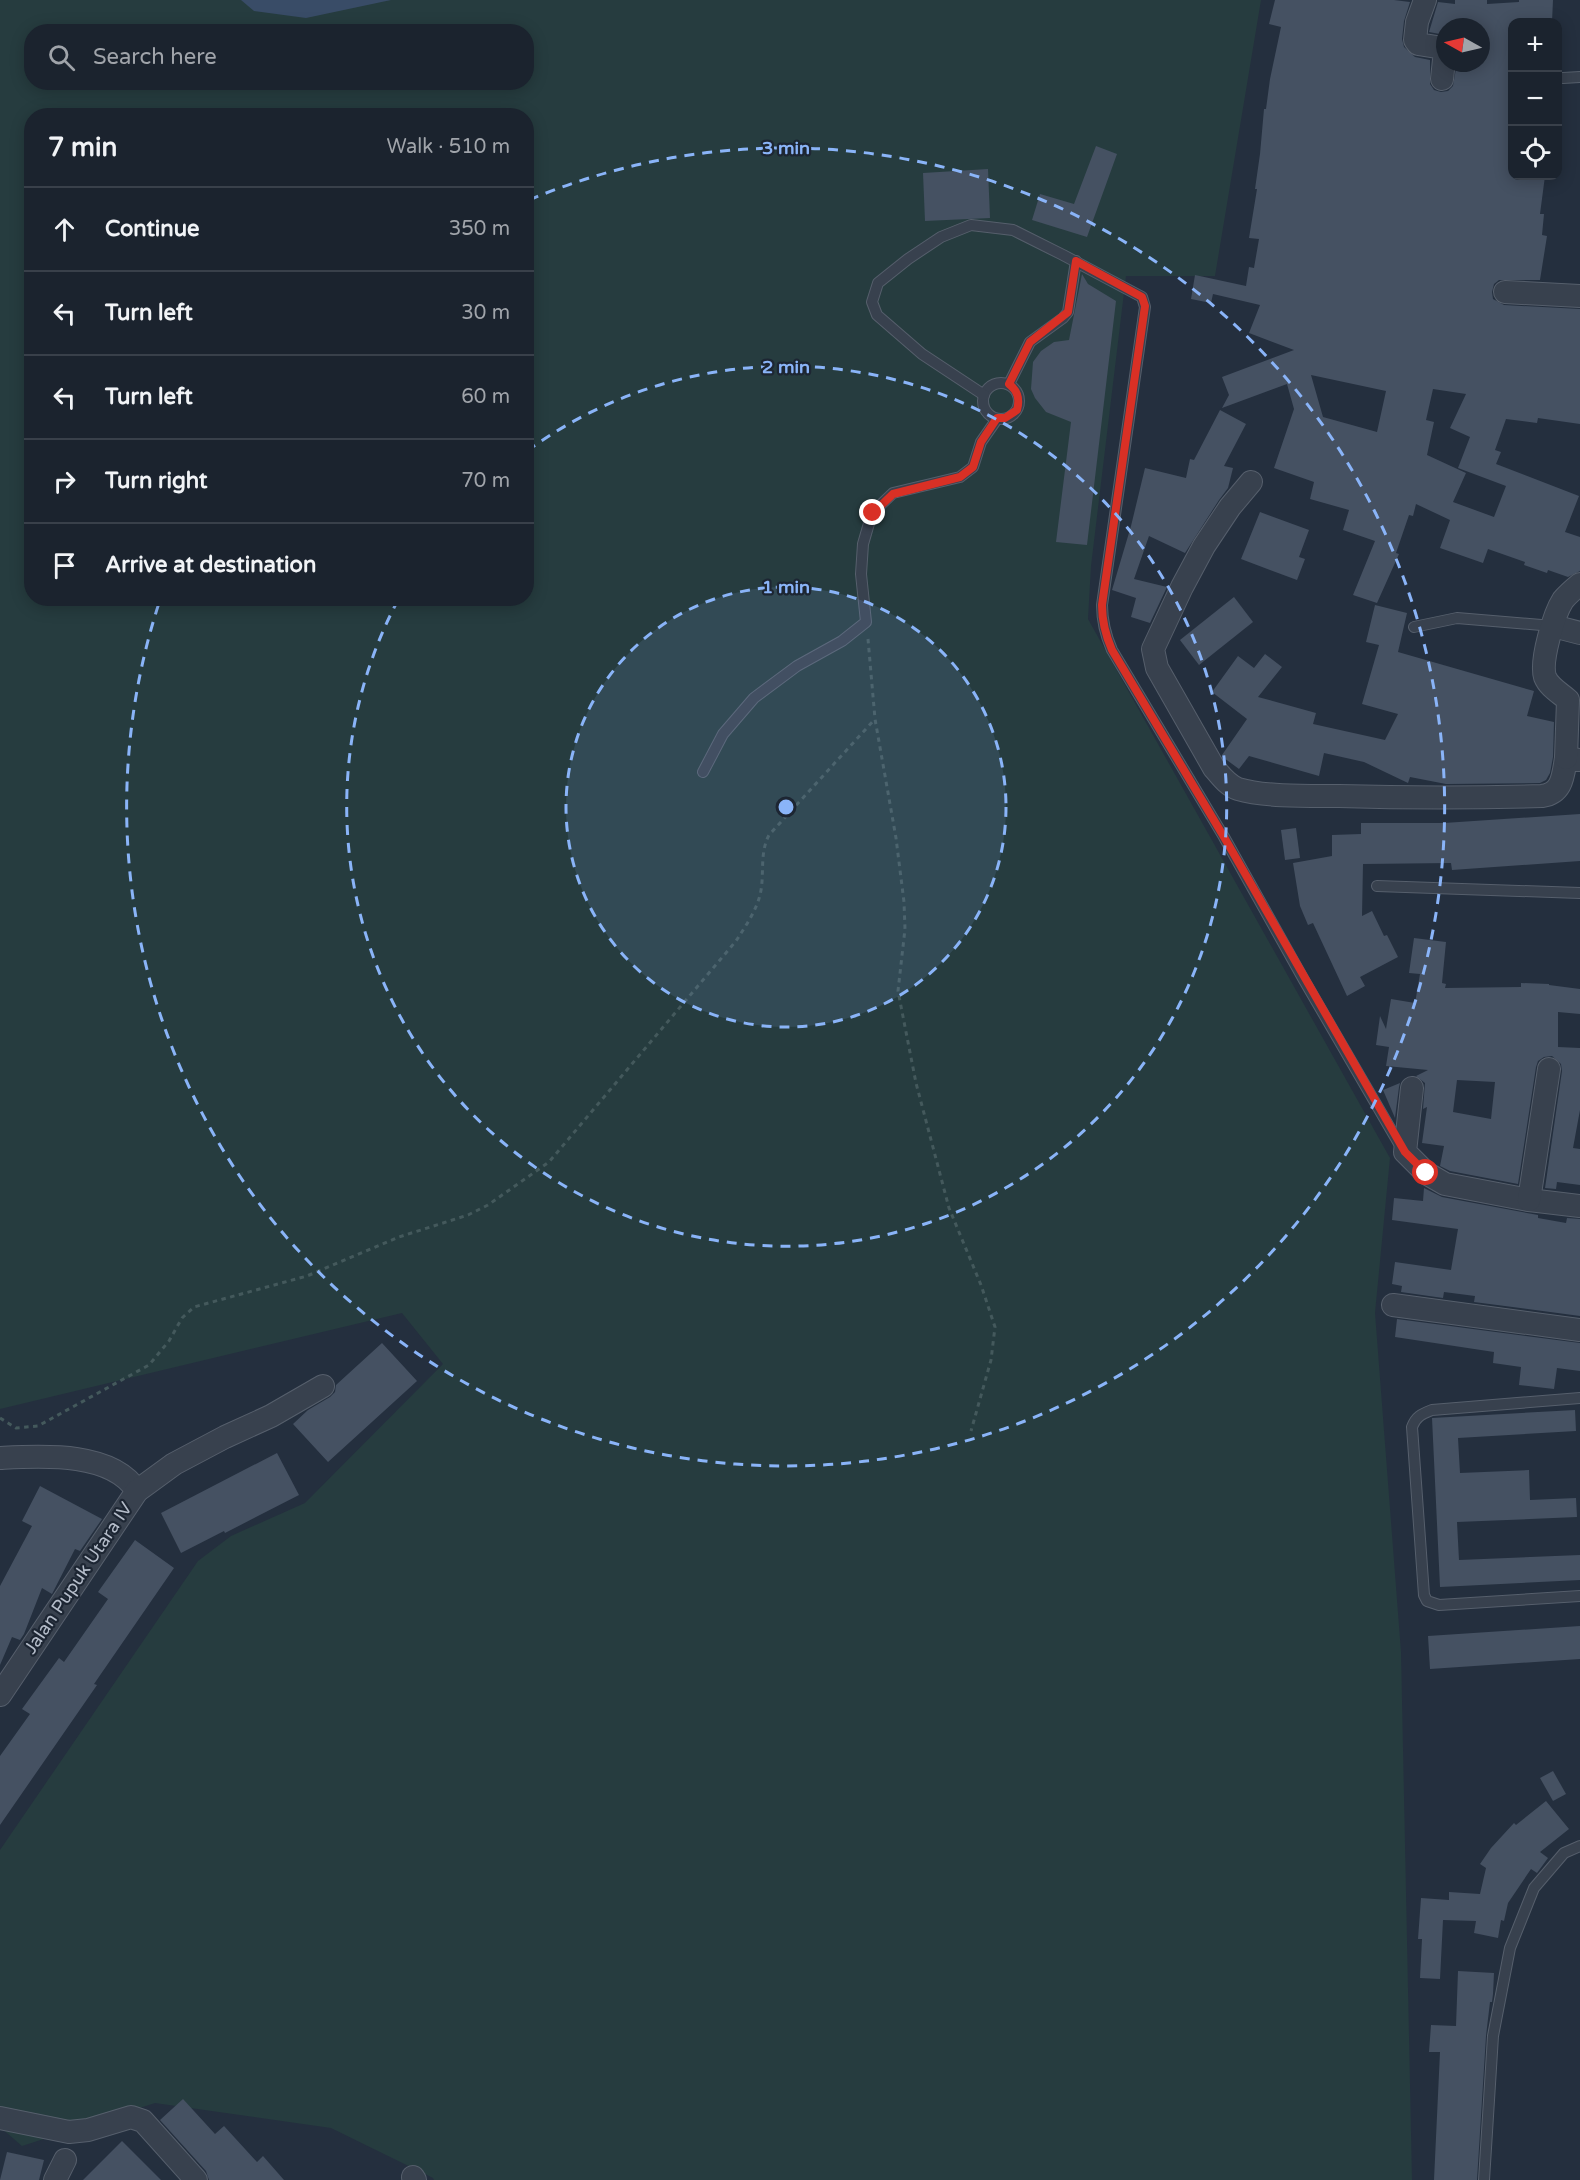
<!DOCTYPE html>
<html lang="en">
<head>
<meta charset="utf-8">
<style>
  :root { --surface:#1b232e; --page:#242b36; --text:#f1f3f6; --muted:#a0a4aa; --line:#39404a }
  body { margin:0; font-family:"Varela Round",sans-serif; background:var(--page); color:var(--text) }
  .controls { position:absolute; right:18px; top:18px; display:grid; overflow:hidden; border-radius:12px; box-shadow:0 3px 15px #0003 }
  .controls button { width:54px; height:54px; display:grid; place-items:center; padding:0; border:0; border-bottom:2px solid var(--line); background:var(--surface); color:var(--text); font:30px sans-serif }
  .compass { position:absolute; left:1436px; top:18px; width:54px; height:54px; border-radius:50%; background:var(--surface); box-shadow:0 3px 15px #0003; rotate:278deg }
  .stop { position:absolute; width:18px; height:18px; margin:-14px; border:4px solid #d93025; border-radius:50%; background:#fff }
  .stop.end { background:#d93025; border-color:#fff; box-shadow:0 2px 6px #0008 }
  .list { margin:0; padding:0; list-style:none }
  h2 { display:flex; justify-content:space-between; align-items:center; height:78px; margin:0; padding:0 24px; font-size:26px }
  h2 small { font-size:20px; font-weight:400; color:var(--muted) }
  .list li { display:grid; grid-template-columns:39px 1fr auto; gap:18px; align-items:center; box-sizing:border-box; height:84px; padding:0 24px; border-top:2px solid var(--line) }
  .list b { display:block; font-size:22px; white-space:nowrap }
  .list em { font-size:20px; font-style:normal; color:var(--muted) }
  .icon { flex:none; width:33px; height:33px; fill:none; stroke:currentColor; stroke-width:2; stroke-linecap:round; stroke-linejoin:round }
  .map { position:relative; flex:none; width:1580px; height:2180px; overflow:hidden }
  .search { position:absolute; background:var(--surface); box-shadow:0 3px 15px #0003; left:24px; top:24px; width:510px; height:66px; display:flex; align-items:center; gap:15px; box-sizing:border-box; padding:0 21px; border-radius:24px; color:var(--muted); font-size:22px }
  .panel { position:absolute; background:var(--surface); box-shadow:0 3px 15px #0003; left:24px; top:108px; width:510px; height:498px; border-radius:24px }
  .map>svg:first-child { display:block }
</style>
</head>
<body>
<div class="map">
<svg width="1580" height="2180" viewBox="0 0 1580 2180">
  <rect width="100%" height="100%" fill="#242f3e"/>
  <!-- green -->
  <path fill="#263c3f" fill-rule="evenodd" d="M 0,0 L 1261,0 L 1215,276 L 1126,276 L 1091,566 L 1088,619 L 1390,1158 L 1375,1313 L 1401,1652 L 1412,2180 L 434,2180 L 433,2178 L 331,2128 L 155,2103 L 22,2146 L 0,2127 L 0,1850 L 198,1561 L 231,1536 L 305,1503 L 443,1364 L 402,1313 L 0,1409 ZM 32,32 L 526,32 L 526,82 L 32,82 ZM 32,116 L 526,116 L 526,598 L 32,598 Z"/>
  <!-- water -->
  <polygon fill="#394c67" points="241,0 391,0 306,18 254,11"/>
  <!-- building -->
  <g fill="#455162" fill-rule="evenodd">
    <path d="M 1275,0 L 1394,0 L 1410,2 L 1404,21 L 1402,39 L 1404,47 L 1415,57 L 1430,60 L 1430,84 L 1434,90 L 1441,92 L 1448,91 L 1453,86 L 1457,63 L 1481,63 L 1481,27 L 1445,27 L 1445,35 L 1429,32 L 1438,2 L 1455,4 L 1455,0 L 1487,0 L 1487,4 L 1519,2 L 1519,0 L 1553,0 L 1552,22 L 1512,22 L 1512,176 L 1545,176 L 1540,214 L 1544,214 L 1542,235 L 1547,236 L 1540,280 L 1499,280 L 1494,284 L 1492,292 L 1493,299 L 1504,305 L 1580,309 L 1580,424 L 1538,418 L 1537,423 L 1506,419 L 1495,450 L 1501,452 L 1496,464 L 1579,496 L 1565,532 L 1580,537 L 1580,571 L 1568,577 L 1548,570 L 1547,573 L 1524,565 L 1525,562 L 1488,549 L 1483,563 L 1440,548 L 1450,520 L 1416,504 L 1413,516 L 1409,515 L 1396,553 L 1399,554 L 1377,603 L 1353,595 L 1375,541 L 1343,530 L 1349,510 L 1310,499 L 1314,482 L 1274,468 L 1294,409 L 1287,384 L 1222,408 L 1229,395 L 1222,377 L 1294,350 L 1249,333 L 1260,305 L 1213,294 L 1211,303 L 1191,299 L 1195,275 L 1246,286 L 1249,267 L 1254,268 L 1259,239 L 1249,238 L 1257,189 L 1255,189 L 1260,154 L 1264,109 L 1266,109 L 1270,79 L 1281,27 L 1269,24 ZM 1311,375 L 1386,391 L 1377,432 L 1323,417 ZM 1433,389 L 1466,394 L 1450,428 L 1470,437 L 1458,468 L 1506,486 L 1494,517 L 1453,502 L 1466,473 L 1427,455 L 1434,422 L 1426,420 Z"/>
    <polygon points="1096,146 1117,154 1087,237 1032,220 1040,194 1074,204"/>
    <polygon points="988,169 990,218 925,221 923,173"/>
    <polygon points="1082,274 1088,284 1116,301 1087,545 1056,542 1071,422 1046,412 1035,398 1031,389 1033,362 1041,351 1054,342 1069,340"/>
    <polygon points="1220,410 1246,424 1224,466 1233,468 1228,488 1219,500 1185,553 1149,536 1134,579 1167,587 1150,623 1131,617 1136,598 1112,590 1131,526 1145,468 1186,478 1190,459 1194,460"/>
    <polygon points="1260,512 1309,530 1299,557 1305,559 1297,580 1241,559"/>
    <polygon points="1234,597 1253,622 1199,665 1180,640"/>
    <polygon points="1375,605 1407,613 1398,652 1534,691 1527,716 1554,722 1553,757 1550,773 1546,780 1540,783 1446,784 1410,777 1408,783 1364,762 1324,753 1319,776 1249,756 1239,769 1224,758 1222,755 1247,719 1212,692 1238,656 1254,668 1265,654 1282,667 1258,697 1316,713 1313,724 1385,740 1398,714 1362,704 1379,645 1366,642"/>
    <polygon points="1580,814 1580,861 1452,870 1451,863 1363,864 1362,916 1372,911 1384,936 1387,935 1398,957 1360,977 1365,986 1347,996 1313,923 1308,925 1300,906 1293,863 1332,856 1332,835 1361,834 1361,823 1444,823"/>
    <polygon points="1296,828 1300,858 1285,860 1281,830"/>
    <path d="M 1414,938 L 1446,942 L 1442,983 L 1446,984 L 1445,988 L 1521,987 L 1521,983 L 1549,984 L 1549,985 L 1580,989 L 1580,1014 L 1558,1012 L 1558,1047 L 1580,1048 L 1580,1110 L 1573,1148 L 1580,1149 L 1580,1185 L 1557,1182 L 1556,1189 L 1545,1188 L 1562,1071 L 1561,1064 L 1552,1056 L 1544,1057 L 1538,1061 L 1536,1067 L 1518,1184 L 1450,1171 L 1440,1166 L 1444,1146 L 1422,1143 L 1427,1107 L 1423,1109 L 1425,1083 L 1416,1076 L 1428,1070 L 1386,1066 L 1389,1047 L 1376,1045 L 1380,1016 L 1386,1029 L 1391,999 L 1415,1003 L 1420,974 L 1409,973 ZM 1457,1080 L 1495,1082 L 1491,1119 L 1453,1112 Z"/>
    <polygon points="1400,1083 1399,1087 1395,1118 1383,1090"/>
    <polygon points="1424,1188 1442,1197 1538,1215 1538,1218 1566,1223 1567,1218 1580,1219 1580,1316 1474,1302 1475,1296 1444,1292 1443,1298 1401,1292 1402,1286 1392,1284 1395,1262 1451,1270 1458,1229 1392,1220 1394,1198 1423,1201"/>
    <polygon points="1397,1319 1580,1343 1580,1371 1557,1368 1554,1389 1519,1385 1521,1367 1493,1363 1494,1352 1395,1337"/>
    <polygon points="382,1343 417,1381 328,1462 293,1424 308,1410 330,1397 335,1392 336,1385"/>
    <polygon points="1575,1410 1576,1431 1458,1438 1460,1473 1529,1470 1530,1500 1576,1498 1577,1517 1457,1522 1459,1560 1580,1555 1580,1580 1440,1587 1432,1418"/>
    <polygon points="277,1453 299,1495 225,1533 224,1531 181,1553 161,1513"/>
    <polygon points="40,1486 102,1519 80,1551 75,1549 52,1594 42,1588 24,1634 20,1640 12,1637 0,1665 0,1586 32,1526 22,1521"/>
    <polygon points="135,1540 174,1568 94,1684 97,1685 0,1825 0,1756 30,1714 22,1709 59,1658 64,1662 108,1599 98,1592"/>
    <polygon points="1580,1626 1580,1659 1430,1669 1428,1636"/>
    <polygon points="1553,1771 1566,1794 1553,1801 1540,1778"/>
    <polygon points="1546,1801 1569,1829 1540,1852 1548,1858 1537,1873 1531,1869 1508,1903 1504,1921 1501,1920 1498,1938 1474,1933 1476,1921 1443,1920 1440,1979 1420,1978 1422,1939 1418,1939 1421,1898 1449,1900 1449,1892 1480,1894 1486,1868 1480,1864 1491,1848 1514,1823 1516,1825"/>
    <polygon points="1458,1971 1494,1973 1493,1994 1492,2002 1490,2002 1486,2036 1477,2180 1434,2180 1440,2052 1429,2052 1431,2025 1456,2026"/>
    <polygon points="183,2099 215,2134 224,2126 257,2162 263,2156 284,2180 209,2180 206,2171 160,2120"/>
    <polygon points="122,2141 161,2180 83,2180"/>
    <polygon points="7,2152 44,2160 39,2180 0,2180"/>
  </g>
  <g fill="none" stroke-linecap="round" stroke-linejoin="round">
    <!-- service casing -->
    <g stroke="#565f6c" stroke-width="12">
      <g id="service">
        <polyline points="1563,78 1580,77"/>
        <circle cx="1001" cy="401" r="18"/>
        <polyline points="1009,384 1030,342 1063,318 1068,312 1076,261"/>
        <path d="M 984,395 L 922,354 L 877,315 L 872,302 L 878,283 L 908,259 L 941,237 L 971,225 L 1013,230 L 1063,255 L 1142,297 L 1145,307 L 1102,605 C 1102,622 1105,634 1112,650 L 1224,837 L 1304,980 L 1401,1147"/>
        <polyline points="1414,627 1457,618 1553,626"/>
        <polyline points="703,772 723,734 754,698 797,666 842,641 866,622 861,574 863,544 872,513 893,493 960,477 973,467 981,442 997,419"/>
        <polyline points="1377,886 1580,893"/>
        <path d="M 1580,1398 L 1432,1410 C 1422,1414 1416,1416 1412,1427 L 1424,1595 L 1427,1601 L 1439,1605 L 1580,1596"/>
        <polyline points="1484,2180 1493,2036 1510,1948 1534,1888 1564,1853 1580,1846"/>
      </g>
    </g>
    <!-- minor casing -->
    <g stroke="#565f6c" stroke-width="24">
      <g id="minor">
        <polyline points="1425,0 1417,22 1415,40 1418,44 1443,48 1445,50 1442,79"/>
        <polyline points="1505,292 1580,296"/>
        <path d="M 1251,482 L 1230,507 L 1204,546 L 1182,587 L 1153,649 L 1157,668 L 1214,768 C 1221,776 1227,785 1238,789 C 1265,797 1309,796 1339,796 C 1407,798 1474,798 1542,796 C 1563,793 1563,775 1566,758 L 1580,760"/>
        <polyline points="1553,626 1580,633"/>
        <path d="M 1566,758 L 1568,700 C 1560,693 1549,687 1545,677 C 1540,661 1554,614 1563,600 C 1568,594 1574,589 1580,584"/>
        <polyline points="1412,1088 1405,1152 1426,1173 1445,1184 1529,1200 1580,1206"/>
        <polyline points="1529,1200 1549,1069"/>
        <polyline points="1393,1305 1580,1330"/>
        <path d="M 0,1458 C 41,1456 112,1451 137,1491"/>
        <polyline points="0,1695 137,1491 174,1464 225,1437 271,1416 323,1386"/>
        <polyline points="0,2118 69,2132 88,2130 131,2117 143,2121 196,2180"/>
        <polyline points="413,2177 415,2180"/>
        <polyline points="55,2180 65,2160"/>
      </g>
    </g>
    <!-- path -->
    <g stroke="#44595c" stroke-width="3" stroke-dasharray="4.5 4.5" stroke-linecap="butt">
      <polyline points="868,639 875,719 896,838 904,902 905,929 898,991 916,1083 949,1208 981,1285 995,1327 991,1360 971,1431"/>
      <path d="M 0,1418 L 16,1428 L 38,1426 L 149,1365 L 169,1341 L 182,1318 L 194,1307 L 307,1276 L 399,1237 L 468,1215 L 488,1205 L 549,1162 L 736,941 C 745,927 756,911 760,895 C 765,875 759,854 769,835 L 875,719"/>
    </g>
    <!-- service -->
    <use href="#service" stroke="#38414e" stroke-width="10"/>
    <!-- minor -->
    <use href="#minor" stroke="#38414e" stroke-width="22"/>
  </g>
  <g fill="none" stroke-linecap="round" stroke-linejoin="round">
    <!-- route -->
    <path stroke="#d93025" stroke-width="8" d="M 873,513 L 893,494 L 960,477 L 973,467 L 981,442 L 997,418 L 1005,418 L 1017,410 C 1020,399 1018,391 1009,384 L 1030,342 L 1068,312 L 1076,261 L 1142,297 L 1145,306 L 1102,605 C 1102,622 1105,634 1112,650 L 1224,837 L 1405,1152 L 1426,1173"/>
  </g>
  <!-- distance rings -->
  <circle cx="786" cy="807" r="220" fill="#8ab4f8" fill-opacity=".12"/>
  <g fill="none" stroke="#8ab4f8" stroke-width="3" stroke-dasharray="10 8">
    <circle cx="786" cy="807" r="220"/>
    <path d="M527 451A440 440 0 1 1 398 600"/>
    <path d="M529 200A659 659 0 1 1 159 603"/>
  </g>
  <g text-anchor="middle" stroke-width="4.5" stroke-linejoin="round" paint-order="stroke">
    <!-- street labels -->
    <g font-size="18" fill="#b4bcc9" stroke="#1d2633">
      <text transform="translate(78 1578) rotate(-56)" y="6">Jalan Pupuk Utara IV</text>
    </g>
  </g>
  <circle cx="786" cy="807" r="9" fill="#8ab4f8" stroke="#1d2633" stroke-width="3"/>
  <g font-size="18" text-anchor="middle" font-weight="bold" fill="#8ab4f8" stroke="#1d2633" stroke-width="4.5" stroke-linejoin="round" paint-order="stroke">
    <text x="786" y="154">3 min</text>
    <text x="786" y="373">2 min</text>
    <text x="786" y="593">1 min</text>
  </g>
</svg>
<div class="controls">
<button>+</button>
<button>−</button>
<button><svg class="icon" aria-label="locate" viewBox="0 0 24 24"><circle cx="12" cy="12" r="6"/><path d="M12 2v4M12 18v4M2 12h4M18 12h4"/></svg></button>
</div>
<svg class="compass" viewBox="-18 -18 36 36"><path d="M0-13l5 13h-10z" fill="#e53935"/><path d="M0 13l5-13h-10z" fill="#a0a4aa"/></svg>
<div class="stop" style="left:1426px;top:1173px"></div>
<div class="stop end" style="left:873px;top:513px"></div>
<div class="search"><svg class="icon" aria-label="search" viewBox="0 0 24 24"><circle cx="10" cy="10" r="6"/><path d="M15 15l6 6"/></svg>Search here</div>
<section class="panel">
<h2>7 min<small>Walk · 510 m</small></h2>
<ul class="list">
<li><svg class="icon" aria-label="ahead" viewBox="0 0 24 24"><path d="M12 20V5M6 11l6-6 6 6"/></svg><div><b>Continue</b></div><em>350 m</em></li>
<li><svg class="icon" aria-label="left" viewBox="0 0 24 24"><path d="M17 20v-9H6M10 6l-5 5 5 5"/></svg><div><b>Turn left</b></div><em>30 m</em></li>
<li><svg class="icon" aria-label="left" viewBox="0 0 24 24"><path d="M17 20v-9H6M10 6l-5 5 5 5"/></svg><div><b>Turn left</b></div><em>60 m</em></li>
<li><svg class="icon" aria-label="right" viewBox="0 0 24 24"><path d="M7 20v-9h11M14 6l5 5-5 5"/></svg><div><b>Turn right</b></div><em>70 m</em></li>
<li><svg class="icon" aria-label="arrive" viewBox="0 0 24 24"><path d="M6 21V4h12l-3 4 3 4H6"/></svg><div><b>Arrive at destination</b></div></li>
</ul>
</section>
</div>
</body>
</html>
